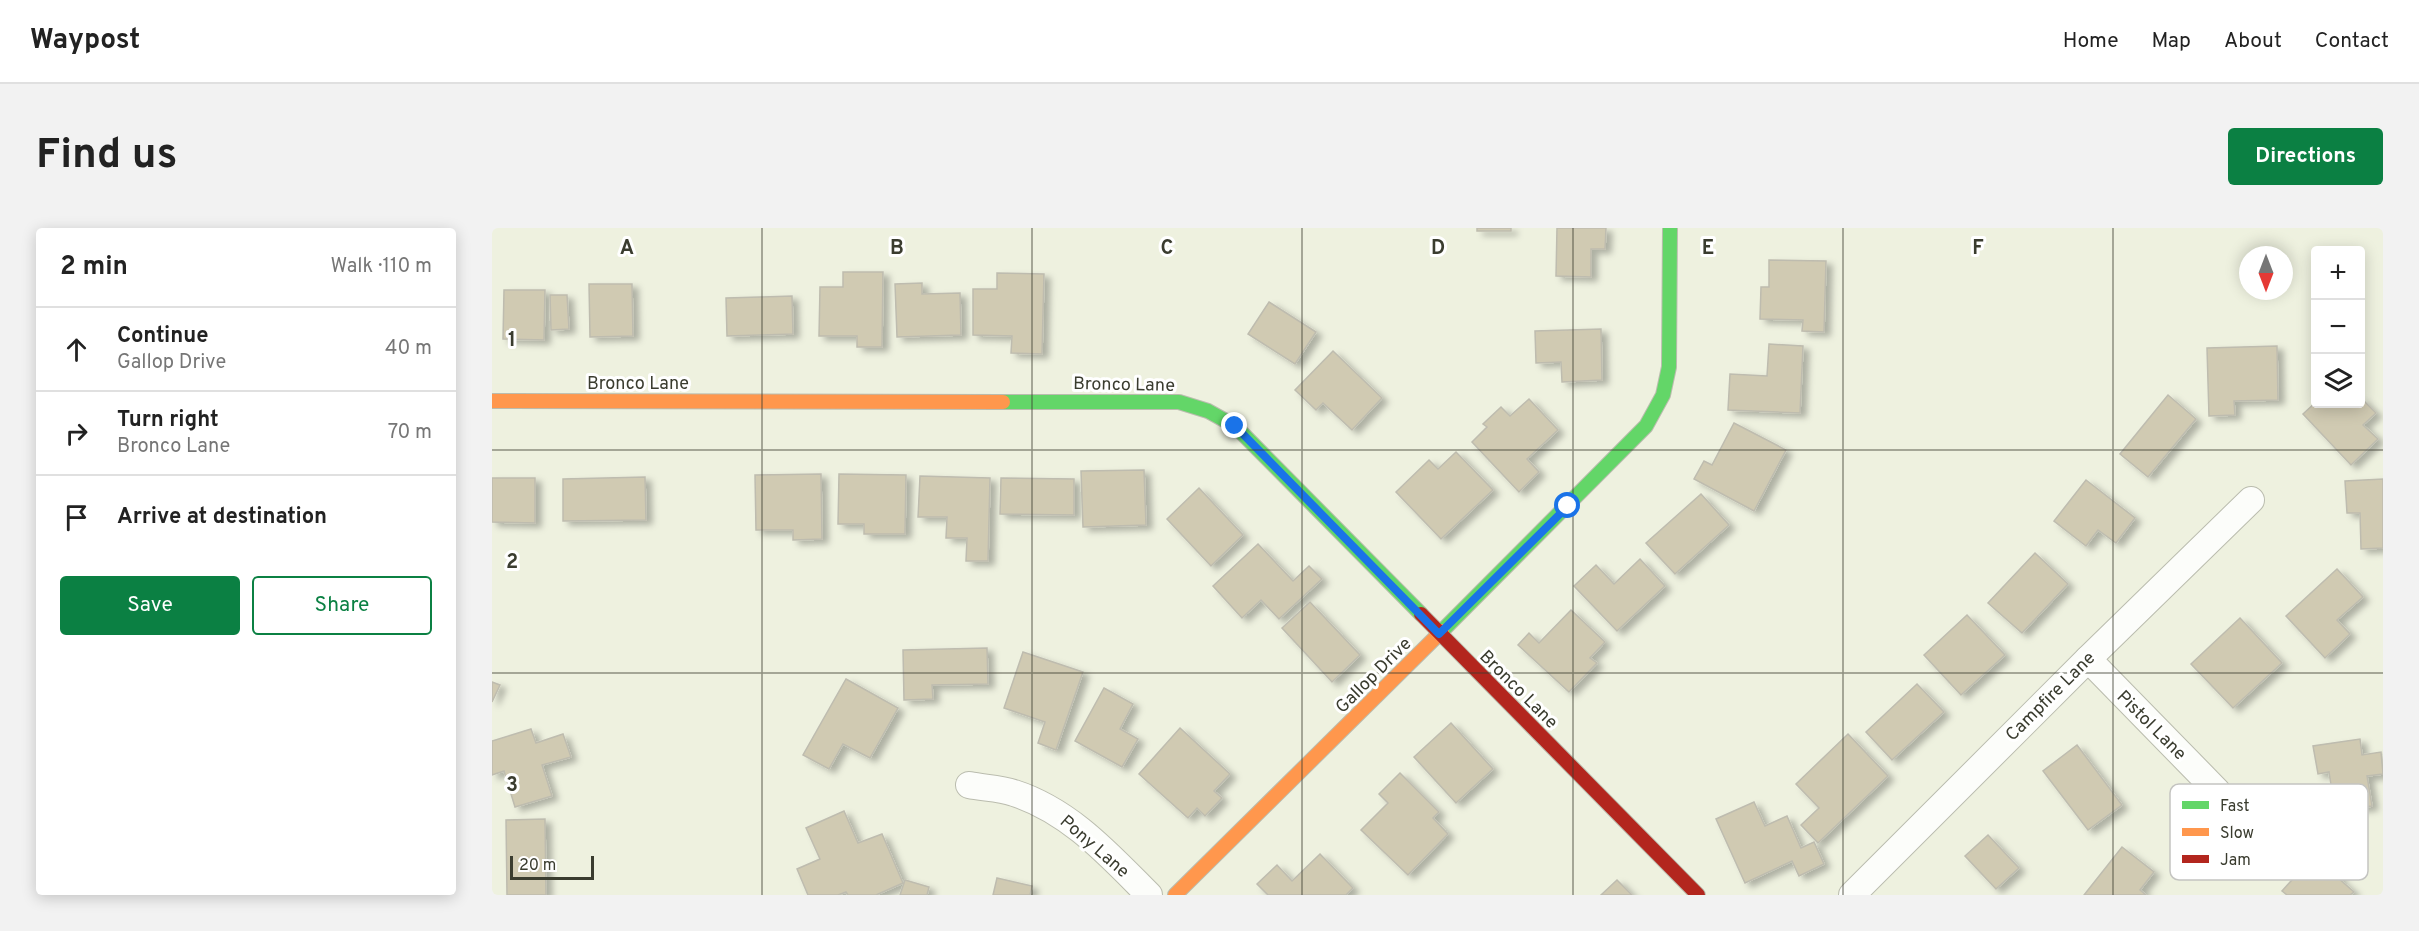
<!DOCTYPE html>
<html lang="en">
<head>
<meta charset="utf-8">
<style>
  :root { --surface:#fff; --page:#f2f2f2; --text:#222; --muted:#767676; --line:#e0e0e0; --accent:#0b8043 }
  body { margin:0; font-family:Overpass,sans-serif; background:var(--page); color:var(--text) }
  .controls { position:absolute; right:18px; top:18px; display:grid; overflow:hidden; border-radius:6px; box-shadow:0 3px 15px #0003 }
  .controls button { width:54px; height:54px; display:grid; place-items:center; padding:0; border:0; border-bottom:2px solid var(--line); background:var(--surface); color:var(--text); font:30px sans-serif }
  .compass { position:absolute; left:1747px; top:18px; width:54px; height:54px; border-radius:50%; background:var(--surface); box-shadow:0 3px 15px #0003; rotate:180deg }
  .scale { position:absolute; left:18px; bottom:15px; width:84px; box-sizing:border-box; padding-left:6px; border:3px solid #3a3c2f; border-top:0; font-size:16px; line-height:21px; white-space:nowrap; color:#3a3c2f; -webkit-text-stroke:4px #fff; paint-order:stroke }
  .stop { position:absolute; width:18px; height:18px; margin:-14px; border:4px solid #1a73e8; border-radius:50%; background:#fff }
  .stop.end { background:#1a73e8; border-color:#fff; box-shadow:0 2px 6px #0008 }
  .list { margin:0; padding:0; list-style:none }
  h2 { display:flex; justify-content:space-between; align-items:center; height:78px; margin:0; padding:0 24px; font-size:26px }
  h2 small { font-size:20px; font-weight:400; color:var(--muted) }
  .list li { display:grid; grid-template-columns:39px 1fr auto; gap:18px; align-items:center; box-sizing:border-box; height:84px; padding:0 24px; border-top:2px solid var(--line) }
  .list b { display:block; font-size:22px; white-space:nowrap }
  .list p { margin:0; font-size:20px; white-space:nowrap; color:var(--muted) }
  .list em { font-size:20px; font-style:normal; color:var(--muted) }
  .actions { display:flex; gap:12px; padding:18px 24px }
  .actions a { flex:1; padding:14px 0; border:2px solid var(--accent); border-radius:6px; text-align:center; font-size:21px; color:var(--accent) }
  .actions .main { background:var(--accent); color:#fff }
  .icon { flex:none; width:33px; height:33px; fill:none; stroke:currentColor; stroke-width:2; stroke-linecap:round; stroke-linejoin:round }
  .map { position:relative; flex:none; width:1891px; height:667px; overflow:hidden; border-radius:6px }
  header { display:flex; align-items:center; gap:36px; box-sizing:border-box; height:84px; padding:0 30px; background:var(--surface); border-bottom:2px solid var(--line) }
  header strong { font-size:28px }
  nav { display:flex; gap:33px; margin-inline-start:auto; font-size:21px }
  .intro { display:flex; align-items:center; justify-content:space-between; box-sizing:border-box; height:144px; padding:0 36px }
  h1 { margin:0; font-size:42px }
  .button { padding:15px 27px; border-radius:6px; background:var(--accent); color:#fff; font-size:21px; font-weight:700 }
  main { display:flex; gap:36px; padding:0 36px }
  aside { flex:1; background:var(--surface); border-radius:6px; box-shadow:0 3px 15px #0003 }
  .map>svg:first-child { display:block }
</style>
</head>
<body>
<header>
<strong>Waypost</strong>
<nav><a>Home</a><a>Map</a><a>About</a><a>Contact</a></nav>
</header>
<div class="intro"><h1>Find us</h1><a class="button">Directions</a></div>
<main>
<aside>
<h2>2 min<small>Walk · 110 m</small></h2>
<ul class="list">
<li><svg class="icon" aria-label="ahead" viewBox="0 0 24 24"><path d="M12 20V5M6 11l6-6 6 6"/></svg><div><b>Continue</b><p>Gallop Drive</p></div><em>40 m</em></li>
<li><svg class="icon" aria-label="right" viewBox="0 0 24 24"><path d="M7 20v-9h11M14 6l5 5-5 5"/></svg><div><b>Turn right</b><p>Bronco Lane</p></div><em>70 m</em></li>
<li><svg class="icon" aria-label="arrive" viewBox="0 0 24 24"><path d="M6 21V4h12l-3 4 3 4H6"/></svg><div><b>Arrive at destination</b></div></li>
</ul>
<div class="actions"><a class="main">Save</a><a>Share</a></div>
</aside>
<div class="map">
<svg width="1891" height="667" viewBox="0 0 1891 667">
  <defs>
    <filter id="shadow"><feDropShadow dx="6" dy="4" stdDeviation="3" flood-color="#0004"/></filter>
  </defs>
  <rect width="100%" height="100%" fill="#eef1df"/>
  <!-- building -->
  <g fill="#d0cab2" stroke="#bebcaf" stroke-width="1.5" filter="url(#shadow)">
    <rect x="985" y="0" width="34" height="3"/>
    <polygon points="1065,0 1114,0 1113,21 1099,21 1099,49 1064,48"/>
    <polygon points="1277,32 1334,33 1332,104 1310,103 1311,92 1268,91 1269,59 1277,59"/>
    <polygon points="351,44 391,44 390,119 365,119 365,108 327,108 328,59 351,59"/>
    <polygon points="505,45 552,46 550,126 519,125 520,108 481,107 481,61 505,61"/>
    <polygon points="430,55 430,66 468,65 469,107 405,109 403,56"/>
    <polygon points="97,56 140,56 141,108 98,109"/>
    <polygon points="12,62 53,62 52,112 11,111"/>
    <polygon points="58,67 75,67 77,101 59,102"/>
    <polygon points="300,68 301,106 235,108 234,70"/>
    <polygon points="777,74 824,104 803,136 756,106"/>
    <polygon points="1109,101 1110,152 1070,154 1069,134 1044,135 1043,103"/>
    <polygon points="1277,116 1311,118 1308,185 1236,182 1238,146 1275,148"/>
    <polygon points="1785,118 1786,172 1742,173 1743,187 1717,188 1715,120"/>
    <polygon points="841,123 890,170 860,202 831,175 824,182 803,162"/>
    <polygon points="1676,167 1704,191 1656,249 1628,226"/>
    <polygon points="1868,169 1884,185 1871,197 1886,211 1859,237 1811,186 1824,174 1824,176 1868,176"/>
    <polygon points="1037,171 1066,202 1035,231 1047,244 1027,264 980,214 995,199 991,196 1009,179 1018,188"/>
    <polygon points="1242,195 1294,222 1262,283 1202,251 1212,233 1220,237"/>
    <polygon points="964,224 1001,262 949,311 904,264 937,232 946,241"/>
    <polygon points="652,242 654,297 591,299 589,243"/>
    <polygon points="329,246 330,311 301,312 301,302 264,302 263,247"/>
    <polygon points="347,246 414,247 413,306 372,306 372,296 346,296"/>
    <polygon points="428,248 498,250 496,333 474,333 475,310 454,310 455,289 426,289"/>
    <polygon points="153,249 154,292 71,293 71,251"/>
    <polygon points="0,250 43,250 43,295 0,294"/>
    <polygon points="509,250 582,251 582,287 508,286"/>
    <polygon points="1891,251 1891,320 1869,321 1868,285 1855,285 1853,253"/>
    <polygon points="1594,252 1643,290 1624,315 1606,302 1594,318 1562,293"/>
    <polygon points="707,260 751,307 719,338 675,291"/>
    <polygon points="1209,266 1237,297 1183,346 1154,315"/>
    <polygon points="766,316 801,353 817,338 830,351 787,391 769,372 750,390 721,358"/>
    <polygon points="1543,325 1576,356 1530,405 1496,375"/>
    <polygon points="1148,331 1173,358 1125,403 1082,358 1104,337 1122,356"/>
    <polygon points="1845,341 1871,369 1845,392 1858,406 1833,430 1794,388"/>
    <polygon points="818,374 868,427 840,454 790,400"/>
    <polygon points="1079,382 1113,414 1098,430 1105,435 1077,464 1026,417 1037,405 1047,415"/>
    <polygon points="1475,387 1513,427 1469,467 1432,427"/>
    <polygon points="1748,390 1790,435 1741,480 1699,436"/>
    <polygon points="495,420 496,456 440,457 441,471 412,472 411,422"/>
    <polygon points="531,424 591,444 564,522 546,515 553,494 512,480"/>
    <polygon points="354,451 406,480 378,530 351,516 337,541 311,527"/>
    <polygon points="0,454 8,457 0,474"/>
    <polygon points="1425,456 1452,484 1400,532 1374,504"/>
    <polygon points="612,460 641,476 628,501 646,511 630,539 583,513"/>
    <polygon points="959,495 1001,541 964,575 922,529"/>
    <polygon points="688,500 738,546 722,563 730,570 713,588 705,580 696,590 647,546"/>
    <polygon points="39,501 44,515 71,506 79,529 50,537 60,568 23,579 12,543 0,547 0,513"/>
    <polygon points="1356,506 1396,548 1326,615 1309,597 1327,580 1304,556"/>
    <polygon points="1868,511 1870,527 1889,524 1891,546 1875,548 1880,578 1843,583 1837,544 1826,546 1821,518"/>
    <polygon points="1585,517 1630,577 1596,602 1551,543"/>
    <polygon points="908,545 947,584 941,590 956,606 916,647 869,602 896,575 887,566"/>
    <polygon points="1262,574 1273,598 1295,588 1309,620 1322,614 1332,636 1307,648 1300,633 1253,655 1224,591"/>
    <polygon points="352,583 366,615 390,606 411,655 384,667 356,667 354,664 346,667 316,667 305,641 328,631 314,600"/>
    <polygon points="53,591 54,667 15,667 14,592"/>
    <polygon points="1496,607 1527,640 1504,661 1473,628"/>
    <polygon points="1836,612 1860,633 1845,649 1862,664 1858,667 1795,667 1790,663"/>
    <polygon points="1630,619 1662,644 1648,662 1654,667 1592,667"/>
    <polygon points="828,626 861,660 854,667 776,667 765,656 785,637 800,653"/>
    <polygon points="505,650 540,658 538,667 501,667"/>
    <polygon points="413,652 437,659 435,667 408,667"/>
    <polygon points="1125,652 1140,667 1109,667"/>
  </g>
  <g fill="none" stroke-linecap="round" stroke-linejoin="round">
    <!-- street casing -->
    <g stroke="#babcae" stroke-width="28">
      <g id="street">
        <polyline points="1596,431 1725,563"/>
        <path d="M 477,557 C 491,560 508,560 522,565 C 578,583 617,627 657,667"/>
        <polyline points="1360,667 1596,431 1759,272"/>
      </g>
    </g>
    <!-- fast casing -->
    <g stroke="#babcae" stroke-width="16">
      <g id="fast">
        <polyline points="511,174 687,174 716,183 743,198 929,386"/>
        <polyline points="950,403 1154,198 1171,167 1177,139 1178,0"/>
      </g>
    </g>
    <!-- slow casing -->
    <g stroke="#babcae" stroke-width="16">
      <g id="slow">
        <polyline points="0,173 511,174"/>
        <polyline points="683,667 950,403"/>
      </g>
    </g>
    <!-- jam casing -->
    <g stroke="#babcae" stroke-width="16">
      <polyline id="jam" points="929,386 1206,667"/>
    </g>
    <!-- street -->
    <use href="#street" stroke="#fcfdfa" stroke-width="26"/>
    <!-- fast -->
    <use href="#fast" stroke="#63d668" stroke-width="14"/>
    <!-- slow -->
    <use href="#slow" stroke="#ff974d" stroke-width="14"/>
    <!-- jam -->
    <use href="#jam" stroke="#b3261e" stroke-width="14"/>
  </g>
  <g fill="none" stroke-linecap="round" stroke-linejoin="round">
    <!-- route -->
    <polyline stroke="#1a73e8" stroke-width="8" points="743,198 947,406 1076,278"/>
  </g>
  <!-- grid -->
  <path fill="none" stroke="#3a3c2f" stroke-width="1.5" stroke-opacity="0.55" d="M 270,0 L 270,667M 540,0 L 540,667M 810,0 L 810,667M 1081,0 L 1081,667M 1351,0 L 1351,667M 1621,0 L 1621,667M 0,222 L 1891,222M 0,445 L 1891,445"/>
  <g text-anchor="middle" stroke-width="6" stroke-linejoin="round" paint-order="stroke">
    <!-- street labels -->
    <g font-size="18" fill="#3a3c2f" stroke="#fff">
      <text x="146" y="161">Bronco Lane</text>
      <text transform="translate(632 156) rotate(1)" y="6">Bronco Lane</text>
      <text transform="translate(881 447) rotate(-45)" y="6">Gallop Drive</text>
      <text transform="translate(1027 461) rotate(45)" y="6">Bronco Lane</text>
      <text transform="translate(1558 468) rotate(-45)" y="6">Campfire Lane</text>
      <text transform="translate(1660 497) rotate(45)" y="6">Pistol Lane</text>
      <text transform="translate(603 618) rotate(41)" y="6">Pony Lane</text>
    </g>
  </g>
  <!-- legend -->
  <rect x="1678" y="556" width="198" height="96" rx="9" fill="#fff" stroke="#c4c4c1" stroke-width="1.5"/>
  <rect x="1690" y="573" width="27" height="8" fill="#63d668"/>
  <rect x="1690" y="600" width="27" height="8" fill="#ff974d"/>
  <rect x="1690" y="627" width="27" height="8" fill="#b3261e"/>
  <g font-size="16" fill="#3a3c2f">
    <text x="1728" y="583">Fast</text>
    <text x="1728" y="610">Slow</text>
    <text x="1728" y="637">Jam</text>
  </g>
  <g font-size="20" text-anchor="middle" font-weight="bold" fill="#3a3c2f" stroke="#fff" stroke-width="6" stroke-linejoin="round" paint-order="stroke">
    <text x="135" y="26">A</text>
    <text x="405" y="26">B</text>
    <text x="675" y="26">C</text>
    <text x="946" y="26">D</text>
    <text x="1216" y="26">E</text>
    <text x="1486" y="26">F</text>
    <text x="20" y="118">1</text>
    <text x="20" y="340">2</text>
    <text x="20" y="563">3</text>
  </g>
</svg>
<div class="controls">
<button>+</button>
<button>−</button>
<button><svg class="icon" aria-label="layers" viewBox="0 0 24 24"><path d="M12 4l9 5-9 5-9-5zM3 14l9 5 9-5"/></svg></button>
</div>
<svg class="compass" viewBox="-18 -18 36 36"><path d="M0-13l5 13h-10z" fill="#e53935"/><path d="M0 13l5-13h-10z" fill="#767676"/></svg>
<div class="scale">20 m</div>
<div class="stop" style="left:1076px;top:278px"></div>
<div class="stop end" style="left:743px;top:198px"></div>
</div>
</main>
</body>
</html>
